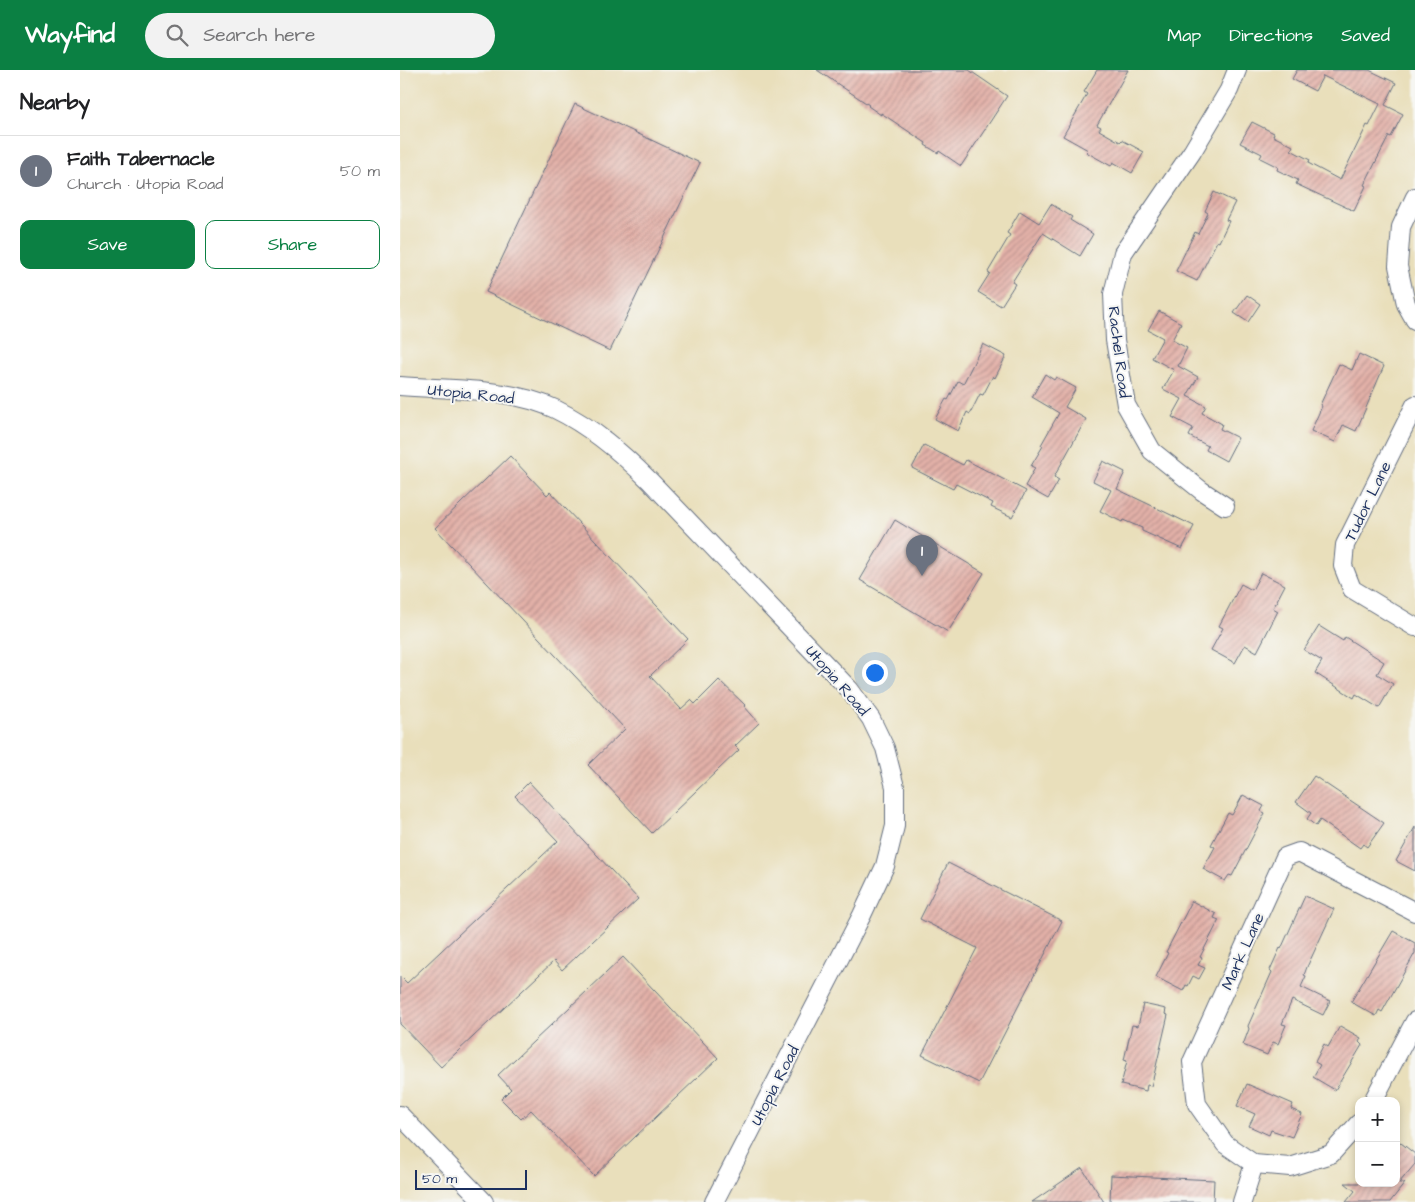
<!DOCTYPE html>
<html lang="en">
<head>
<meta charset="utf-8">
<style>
  :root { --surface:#fff; --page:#f2f2f2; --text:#202124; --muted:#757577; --line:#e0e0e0; --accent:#0b8043 }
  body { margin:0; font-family:"Architects Daughter",sans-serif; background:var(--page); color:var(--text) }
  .controls { position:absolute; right:15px; bottom:15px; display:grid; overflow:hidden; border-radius:10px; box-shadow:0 2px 8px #0003 }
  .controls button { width:45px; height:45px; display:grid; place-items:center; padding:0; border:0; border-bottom:1px solid var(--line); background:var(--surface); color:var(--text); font:25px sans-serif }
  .scale { position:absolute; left:15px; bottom:12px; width:112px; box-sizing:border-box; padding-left:5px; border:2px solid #1b2f5e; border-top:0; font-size:14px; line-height:18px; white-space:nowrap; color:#1b2f5e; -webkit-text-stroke:4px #f6f6f2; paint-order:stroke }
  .you { position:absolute; left:474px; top:602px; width:18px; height:18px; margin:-12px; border:4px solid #fff; border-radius:50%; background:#1a73e8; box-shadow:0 0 0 8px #1a73e833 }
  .badge { display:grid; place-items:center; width:32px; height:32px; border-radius:50%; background:var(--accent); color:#fff; font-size:16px; font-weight:700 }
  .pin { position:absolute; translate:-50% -41px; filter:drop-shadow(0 1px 2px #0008) }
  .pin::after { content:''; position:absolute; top:26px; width:18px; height:15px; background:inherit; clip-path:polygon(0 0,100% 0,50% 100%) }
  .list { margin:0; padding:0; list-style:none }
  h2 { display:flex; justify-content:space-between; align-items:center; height:65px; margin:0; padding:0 20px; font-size:21px }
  h2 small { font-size:16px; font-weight:400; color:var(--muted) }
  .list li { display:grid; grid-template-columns:32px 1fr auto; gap:15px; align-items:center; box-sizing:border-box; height:70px; padding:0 20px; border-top:1px solid var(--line) }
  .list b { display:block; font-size:19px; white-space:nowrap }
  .list p { margin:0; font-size:16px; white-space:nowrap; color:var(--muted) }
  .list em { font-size:16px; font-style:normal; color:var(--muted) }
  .actions { display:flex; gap:10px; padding:15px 20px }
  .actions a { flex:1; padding:11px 0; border:1px solid var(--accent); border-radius:10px; text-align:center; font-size:18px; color:var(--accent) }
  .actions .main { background:var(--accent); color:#fff }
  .icon { flex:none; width:28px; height:28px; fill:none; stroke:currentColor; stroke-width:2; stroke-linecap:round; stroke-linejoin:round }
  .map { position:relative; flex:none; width:1015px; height:1132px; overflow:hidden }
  header { display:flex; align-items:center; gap:30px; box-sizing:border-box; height:70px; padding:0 25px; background:var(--accent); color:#fff }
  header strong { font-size:24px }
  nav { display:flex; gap:28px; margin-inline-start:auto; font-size:18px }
  .search { width:350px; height:45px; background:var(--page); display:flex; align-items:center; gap:12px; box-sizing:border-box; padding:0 18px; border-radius:28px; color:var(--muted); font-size:19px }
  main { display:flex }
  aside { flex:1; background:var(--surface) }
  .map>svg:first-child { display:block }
</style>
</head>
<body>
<header>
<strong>Wayfind</strong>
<div class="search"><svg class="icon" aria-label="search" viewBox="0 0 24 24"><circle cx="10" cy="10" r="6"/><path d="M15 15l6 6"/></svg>Search here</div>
<nav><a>Map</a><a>Directions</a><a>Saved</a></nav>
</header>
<main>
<aside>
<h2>Nearby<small></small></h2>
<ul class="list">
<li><span class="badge" style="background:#6b7280">1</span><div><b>Faith Tabernacle</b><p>Church · Utopia Road</p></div><em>50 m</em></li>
</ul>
<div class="actions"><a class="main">Save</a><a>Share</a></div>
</aside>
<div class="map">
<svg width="1015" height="1132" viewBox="0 0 1015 1132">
  <defs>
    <pattern id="building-hatch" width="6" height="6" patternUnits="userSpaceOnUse" patternTransform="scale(1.25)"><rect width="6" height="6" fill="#e3b1a8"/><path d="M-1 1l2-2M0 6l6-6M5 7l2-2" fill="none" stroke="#b7908c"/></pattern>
  </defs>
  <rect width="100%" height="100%" fill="#f6f6f2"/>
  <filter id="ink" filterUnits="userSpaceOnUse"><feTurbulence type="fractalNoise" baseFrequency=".02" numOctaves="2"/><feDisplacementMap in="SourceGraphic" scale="10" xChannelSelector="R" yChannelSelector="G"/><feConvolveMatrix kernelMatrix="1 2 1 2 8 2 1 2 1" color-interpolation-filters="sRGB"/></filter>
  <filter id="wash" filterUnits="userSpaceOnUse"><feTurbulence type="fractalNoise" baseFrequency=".0096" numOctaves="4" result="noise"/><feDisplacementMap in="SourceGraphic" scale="20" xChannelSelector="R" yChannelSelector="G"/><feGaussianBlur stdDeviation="1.12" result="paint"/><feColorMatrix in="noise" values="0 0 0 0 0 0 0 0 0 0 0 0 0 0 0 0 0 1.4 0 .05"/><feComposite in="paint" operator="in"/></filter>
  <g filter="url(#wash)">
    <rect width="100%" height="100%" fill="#e9dfbb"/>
    <g id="blocks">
      <!-- building -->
      <g fill="url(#building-hatch)">
        <polygon points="417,0 569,0 607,26 561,96 539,81 538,83 525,75 526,73 481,43 481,45 468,36 469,35"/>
        <polygon points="697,0 728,0 697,55 701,57 699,60 720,72 722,70 744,82 732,103 713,92 711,96 686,82 688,80 663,66 687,24 684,22"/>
        <polygon points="897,0 969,0 996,13 985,35 1003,44 991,67 989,66 964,115 966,116 954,141 896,114 898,110 877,100 878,97 860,88 862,84 840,73 852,52 874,63 873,66 893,76 891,80 910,90 908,93 940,110 967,55 969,56 980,34 923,6 915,21 892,9"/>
        <polygon points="175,34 300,93 210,281 86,222"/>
        <polygon points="814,122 835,132 826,150 829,151 819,172 817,171 797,211 776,201 795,162 798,164 808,143 805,141"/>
        <polygon points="651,134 672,147 670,150 693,164 680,186 643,163 612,212 615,214 601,236 578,222 590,203 588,202 610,165 607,163 620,141 639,153"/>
        <polygon points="847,225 860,234 848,252 834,243"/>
        <polygon points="759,241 781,253 772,270 787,278 778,296 798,307 787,326 806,336 802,343 822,354 820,359 838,368 826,391 806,380 808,376 789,366 793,358 772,347 782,329 763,319 774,300 752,288 763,268 748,260"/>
        <polygon points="583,274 606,286 595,308 593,306 583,325 580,324 570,344 567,342 558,361 535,349 546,329 548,330 558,311 563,314"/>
        <polygon points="959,284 984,296 956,361 943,355 935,372 911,361 922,336 920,335 939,294 952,300"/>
        <polygon points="645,304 654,310 656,307 676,318 665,337 686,349 654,407 659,410 648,429 625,416 635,398 631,396 643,376 641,375 659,343 632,327"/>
        <polygon points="524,375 563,395 566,390 626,421 612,447 591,437 593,433 556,414 553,419 512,398"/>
        <polygon points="110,386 147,425 150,422 288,569 250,606 281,639 291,630 295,634 319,610 345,635 344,636 359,653 335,676 339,680 252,763 188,695 225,659 35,458"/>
        <polygon points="703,391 725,402 717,419 794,456 782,479 742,461 742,458 723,450 722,452 700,441 711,420 693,411"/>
        <polygon points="495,450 584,503 548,562 460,510"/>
        <polygon points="861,503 885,515 873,538 878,541 857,582 845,575 835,593 811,580 823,558 819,556 841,514 852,520"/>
        <polygon points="919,556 943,571 945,567 984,592 977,604 993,614 979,638 956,624 954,628 915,603 922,591 904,580"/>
        <polygon points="914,706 984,753 967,777 963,774 960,778 920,750 916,756 907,749 911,743 896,732"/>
        <polygon points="129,712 238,829 162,900 154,891 41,997 0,954 0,906 7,913 158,771 115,726"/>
        <polygon points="843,725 864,736 861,741 865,743 832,806 829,805 825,811 803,799 815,777 811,775 828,743 832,745"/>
        <polygon points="1015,757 1015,801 996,791"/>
        <polygon points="548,793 662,851 579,1013 522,985 577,878 520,849"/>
        <polygon points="905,826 934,839 907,897 904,905 906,906 901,917 930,931 923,945 892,930 882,954 886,955 878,974 873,972 867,985 843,975 849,959 848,956 872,902 870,900 880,878 881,879"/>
        <polygon points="792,831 816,844 814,848 819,850 800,887 802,888 798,895 805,898 799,909 793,906 788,916 786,915 783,921 756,907 768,883 766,882"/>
        <polygon points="993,861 1015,873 1015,883 982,942 979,940 976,946 951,932"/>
        <polygon points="223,887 318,988 194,1106 131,1040 121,1049 101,1029 111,1019 98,1005"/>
        <polygon points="743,934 766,939 765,944 768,945 754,1005 751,1016 747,1015 746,1021 721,1015 727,991 724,990 732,955 738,956"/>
        <polygon points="940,956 961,968 959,972 962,975 935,1020 913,1007 920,995 915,992 924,974 928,977"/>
        <polygon points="847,1014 893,1034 891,1039 902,1044 892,1067 871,1060 869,1065 849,1056 855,1044 837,1036"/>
        <polygon points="996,1069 1015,1084 1015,1094 999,1113 1005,1113 990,1132 946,1132 955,1121 945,1113 996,1113"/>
        <polygon points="682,1098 704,1132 632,1132"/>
        <polygon points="711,1105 814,1110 813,1132 710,1132"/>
      </g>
    </g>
  </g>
  <g filter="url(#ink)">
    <use href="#blocks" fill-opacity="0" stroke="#636d7f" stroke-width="1"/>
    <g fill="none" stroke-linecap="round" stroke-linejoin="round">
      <!-- minor casing -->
      <g stroke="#636d7f" stroke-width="20">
        <g id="minor">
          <polyline points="1015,127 1001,157 998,196 1006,234 1015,250"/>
          <path d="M 0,316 C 51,320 108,317 155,339 C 192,357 222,383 250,411 L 450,620 L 471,649 L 485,678 L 495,717 L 495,756 L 485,796 L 462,845 L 314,1132"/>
          <polyline points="1015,335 945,475 943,496 952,519 1015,557"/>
          <polyline points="825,436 802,421 752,381 726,335 715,270 713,224 723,183 792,82 829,20 837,0"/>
          <polyline points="973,1031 1015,951"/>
          <polyline points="0,1045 84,1132"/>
          <polyline points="959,1053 931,1084 890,1097 854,1094 825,1074 797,1034 792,992 885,787 899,782 1015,842"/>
          <polyline points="842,1132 854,1094"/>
        </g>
      </g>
      <!-- minor -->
      <use href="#minor" stroke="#fff" stroke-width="18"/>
    </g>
  </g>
  <g text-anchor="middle" stroke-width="4" stroke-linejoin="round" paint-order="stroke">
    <!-- street labels -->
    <g font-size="16" fill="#1b2f5e" stroke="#f6f6f2">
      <text transform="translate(720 282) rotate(83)" y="6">Rachel Road</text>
      <text transform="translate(71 323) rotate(6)" y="6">Utopia Road</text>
      <text transform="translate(967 431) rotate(-64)" y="6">Tudor Lane</text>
      <text transform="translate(438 610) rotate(49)" y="6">Utopia Road</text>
      <text transform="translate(842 881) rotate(-66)" y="6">Mark Lane</text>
      <text transform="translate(374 1015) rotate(-63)" y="6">Utopia Road</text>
    </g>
  </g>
</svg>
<div class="controls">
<button>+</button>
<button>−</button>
</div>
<div class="scale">50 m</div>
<div class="you"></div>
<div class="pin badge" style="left:522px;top:506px;background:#6b7280">1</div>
</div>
</main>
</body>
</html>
